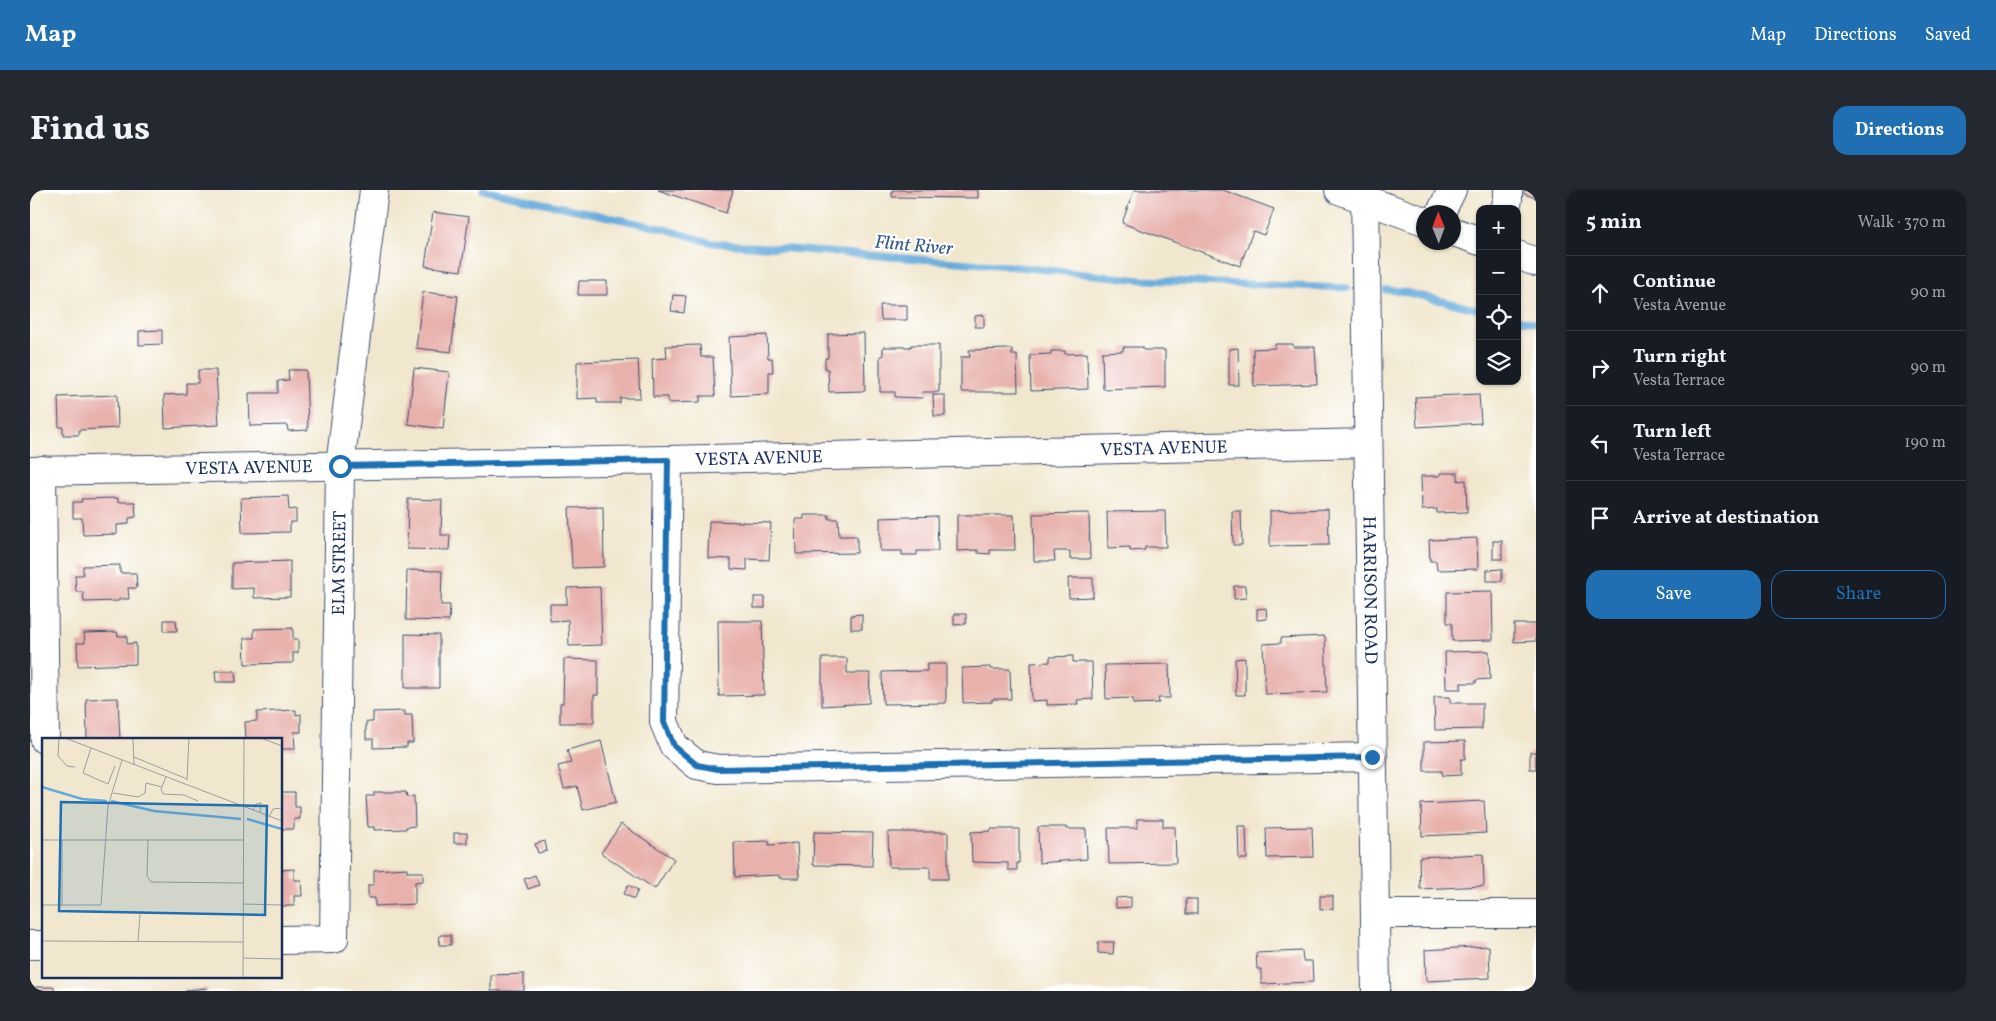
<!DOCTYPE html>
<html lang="en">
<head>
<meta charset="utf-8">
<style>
  :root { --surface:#171b24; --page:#242831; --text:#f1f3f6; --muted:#9ea1a6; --line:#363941; --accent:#1f6fb2 }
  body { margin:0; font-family:Vollkorn,serif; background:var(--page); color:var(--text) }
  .controls { position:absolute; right:15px; top:15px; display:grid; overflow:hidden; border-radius:10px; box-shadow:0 1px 4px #0004 }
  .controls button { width:45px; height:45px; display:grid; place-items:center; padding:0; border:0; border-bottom:1px solid var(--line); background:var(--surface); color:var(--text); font:25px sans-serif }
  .compass { position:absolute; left:1386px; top:15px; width:45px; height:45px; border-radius:50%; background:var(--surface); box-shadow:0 1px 4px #0004; rotate:359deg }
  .stop { position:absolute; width:15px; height:15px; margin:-11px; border:4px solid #1f6fb2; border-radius:50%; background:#fff }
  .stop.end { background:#1f6fb2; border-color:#fff; box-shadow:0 1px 5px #0008 }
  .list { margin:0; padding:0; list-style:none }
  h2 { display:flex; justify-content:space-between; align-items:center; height:65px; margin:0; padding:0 20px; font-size:21px }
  h2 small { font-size:16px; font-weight:400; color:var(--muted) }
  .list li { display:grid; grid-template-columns:32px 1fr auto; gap:15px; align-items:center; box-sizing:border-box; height:75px; padding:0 20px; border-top:1px solid var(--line) }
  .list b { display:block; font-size:19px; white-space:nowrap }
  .list p { margin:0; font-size:16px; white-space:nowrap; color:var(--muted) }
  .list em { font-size:16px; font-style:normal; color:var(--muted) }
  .actions { display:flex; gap:10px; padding:15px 20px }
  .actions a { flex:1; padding:11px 0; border:1px solid var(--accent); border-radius:15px; text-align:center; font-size:18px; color:var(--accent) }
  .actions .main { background:var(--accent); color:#fff }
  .icon { flex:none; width:28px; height:28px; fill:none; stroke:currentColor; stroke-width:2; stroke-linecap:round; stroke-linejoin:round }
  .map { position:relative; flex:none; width:1506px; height:801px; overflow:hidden; border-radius:15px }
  header { display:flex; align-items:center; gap:30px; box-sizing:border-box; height:70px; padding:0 25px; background:var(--accent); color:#fff }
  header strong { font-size:24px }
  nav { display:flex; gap:28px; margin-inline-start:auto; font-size:18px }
  .intro { display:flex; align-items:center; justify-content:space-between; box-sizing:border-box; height:120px; padding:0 30px }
  h1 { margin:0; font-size:35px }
  .button { padding:12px 22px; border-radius:15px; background:var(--accent); color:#fff; font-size:18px; font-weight:700 }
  main { display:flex; gap:30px; padding:0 30px }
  aside { flex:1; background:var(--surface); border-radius:15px; box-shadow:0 1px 4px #0004 }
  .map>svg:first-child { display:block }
</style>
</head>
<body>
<header>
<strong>Map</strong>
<nav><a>Map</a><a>Directions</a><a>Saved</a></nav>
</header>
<div class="intro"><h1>Find us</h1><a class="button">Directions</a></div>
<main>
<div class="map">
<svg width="1506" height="801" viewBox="0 0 1506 801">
  <rect width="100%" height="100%" fill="#fff"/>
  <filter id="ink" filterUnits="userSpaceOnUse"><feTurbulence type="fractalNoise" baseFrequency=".02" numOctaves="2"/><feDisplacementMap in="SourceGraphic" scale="10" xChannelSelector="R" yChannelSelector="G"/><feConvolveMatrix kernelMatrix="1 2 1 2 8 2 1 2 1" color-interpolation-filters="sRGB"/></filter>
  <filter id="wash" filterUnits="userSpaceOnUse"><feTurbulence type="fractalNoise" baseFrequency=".0096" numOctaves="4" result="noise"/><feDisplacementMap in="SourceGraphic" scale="20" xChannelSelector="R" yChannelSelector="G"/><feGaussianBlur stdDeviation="1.12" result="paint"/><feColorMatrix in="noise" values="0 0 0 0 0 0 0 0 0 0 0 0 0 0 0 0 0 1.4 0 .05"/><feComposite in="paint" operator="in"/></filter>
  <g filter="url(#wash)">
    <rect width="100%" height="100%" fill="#f1e7ce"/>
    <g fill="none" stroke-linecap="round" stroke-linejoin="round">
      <!-- stream -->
      <g stroke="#65aadb" stroke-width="7">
        <polyline points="453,0 635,39 682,53 978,76 1113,90 1317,98"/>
        <polyline points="1356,100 1370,101 1450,120"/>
        <polyline points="1487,129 1506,133"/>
      </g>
    </g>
    <g id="blocks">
      <!-- building -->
      <g fill="#e8b1ac">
        <polygon points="628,0 703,0 696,23"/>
        <polygon points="862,0 948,0 948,8 862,7"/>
        <polygon points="1104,0 1193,0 1244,19 1234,45 1223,41 1210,76 1092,33"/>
        <polygon points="1495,0 1506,0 1506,8 1494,4"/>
        <polygon points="403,22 439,27 431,81 395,76"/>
        <polygon points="549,91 577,91 577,105 548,105"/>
        <polygon points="393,102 428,106 421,162 386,158"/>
        <polygon points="643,105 656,106 654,123 641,121"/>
        <polygon points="850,115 877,115 877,130 851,130"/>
        <polygon points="954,125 954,137 945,137 945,126"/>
        <polygon points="132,140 132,154 109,155 109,141"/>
        <polygon points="834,143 835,201 799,202 798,179 795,179 795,168 798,168 798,144"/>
        <polygon points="737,145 738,168 742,168 743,182 739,182 739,204 701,206 699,147"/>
        <polygon points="1245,154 1263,154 1263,157 1285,157 1287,194 1224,196 1223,159 1245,158"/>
        <polygon points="670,155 671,167 683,167 685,206 670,206 670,212 638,213 638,207 623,207 622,169 637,168 636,156"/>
        <polygon points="881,155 909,155 909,202 892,202 893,208 865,207 865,202 850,202 850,166 853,166 853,157 881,157"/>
        <polygon points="1093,157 1113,157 1113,160 1135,160 1135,197 1073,199 1072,162 1093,161"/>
        <polygon points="1208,158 1209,195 1199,195 1199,159"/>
        <polygon points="982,159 982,165 987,165 988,202 931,202 931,167 940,167 939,160"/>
        <polygon points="1021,161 1035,161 1035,164 1057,163 1058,199 1001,201 1000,165 1021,164"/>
        <polygon points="608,170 610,208 590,208 590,213 567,213 567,208 547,209 547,172"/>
        <polygon points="384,178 419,182 413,239 378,234"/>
        <polygon points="168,180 186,180 189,235 135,238 134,205 156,204 156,193 168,193"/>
        <polygon points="258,180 276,180 278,240 258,241 257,235 220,236 219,203 248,203 248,191 259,190"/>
        <polygon points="1449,204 1451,233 1387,237 1385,207"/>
        <polygon points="87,205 88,238 49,240 49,245 33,245 33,237 29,237 28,207"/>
        <polygon points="903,205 915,205 915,226 904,226"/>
        <polygon points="1410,283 1428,283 1428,291 1436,290 1437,322 1407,323 1407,319 1392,320 1391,286 1410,286"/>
        <polygon points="258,306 259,320 266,319 266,332 260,332 260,342 212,343 211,308"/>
        <polygon points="88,308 88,312 105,312 106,327 99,328 99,334 87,335 87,344 53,345 52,328 43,328 43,312 52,312 51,309"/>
        <polygon points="378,309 412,310 411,345 420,345 419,360 377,359"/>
        <polygon points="573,317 574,377 542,378 539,318"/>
        <polygon points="1298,319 1299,355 1240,356 1240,321"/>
        <polygon points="1135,321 1136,357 1115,357 1115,360 1100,361 1100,357 1078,358 1077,322"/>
        <polygon points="1202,321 1211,321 1212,355 1203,355"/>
        <polygon points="1059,323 1060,369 1040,369 1040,361 1024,361 1025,371 1004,371 1003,324"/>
        <polygon points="774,325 799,325 799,329 808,329 809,346 827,346 827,363 766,364 765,329 774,329"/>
        <polygon points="927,325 984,325 985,360 960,360 960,364 948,363 948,360 927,361"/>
        <polygon points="907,326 908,361 887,361 887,365 872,365 872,361 850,361 850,328"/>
        <polygon points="679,331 741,333 739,370 717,369 717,380 701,379 701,369 678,368"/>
        <polygon points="1447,348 1448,379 1407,380 1406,371 1400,371 1399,350"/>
        <rect x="1463" y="351" width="9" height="18"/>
        <polygon points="260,371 260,407 224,408 224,398 202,399 202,373"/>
        <polygon points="90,375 90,383 106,383 107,398 98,398 99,409 89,409 89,411 54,412 53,402 46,402 45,385 53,385 53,376"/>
        <polygon points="1472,379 1472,391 1457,391 1457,380"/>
        <polygon points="377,380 412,381 411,415 420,415 419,431 376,430"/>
        <polygon points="1038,388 1063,388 1063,407 1039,408"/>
        <polygon points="1204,396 1215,396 1216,408 1204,409"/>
        <polygon points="570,397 572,455 539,456 538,430 520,431 520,414 537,414 537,398"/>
        <polygon points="1462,401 1463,450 1422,451 1422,433 1417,433 1417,402"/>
        <rect x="724" y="407" width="11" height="11"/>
        <polygon points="1236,418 1237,429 1227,430 1227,419"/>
        <polygon points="832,424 832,439 821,439 821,425"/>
        <polygon points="924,424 936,424 936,434 924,435"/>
        <polygon points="134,430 146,430 147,441 134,441"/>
        <polygon points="688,431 732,431 734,505 689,506"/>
        <polygon points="1484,434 1506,434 1506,451 1484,452"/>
        <polygon points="263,438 263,449 268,449 268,463 263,463 263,473 215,474 214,448 224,448 224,439"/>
        <polygon points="87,442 88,446 97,446 97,454 106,453 106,474 48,476 47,453 55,453 54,443"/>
        <polygon points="375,444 409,445 409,498 375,498"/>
        <polygon points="1295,446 1297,502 1235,504 1233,454 1251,453 1251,448"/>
        <polygon points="1459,461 1460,489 1446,490 1446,493 1431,493 1431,499 1416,499 1415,462"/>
        <polygon points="1043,466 1043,472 1062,472 1063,509 1047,510 1048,514 1017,515 1017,510 1002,511 1001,473 1020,472 1020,467"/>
        <polygon points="792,468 817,468 817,483 840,483 839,513 792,516"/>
        <polygon points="1215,468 1215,505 1206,505 1205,469"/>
        <polygon points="534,469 568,470 568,505 564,505 564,533 530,533 530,513 533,513"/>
        <polygon points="897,474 916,474 916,513 853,514 852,482 897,481"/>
        <polygon points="1139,474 1140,508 1128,508 1129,513 1103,514 1103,508 1076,509 1075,475"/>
        <polygon points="960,477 960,479 980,479 981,509 962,509 962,512 933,513 932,478"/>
        <polygon points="185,481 205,481 206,492 186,492"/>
        <polygon points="1404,507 1420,507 1420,513 1452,513 1452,539 1405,540"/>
        <polygon points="88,508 90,550 57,550 56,509"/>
        <polygon points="266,520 266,525 271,524 271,542 264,542 265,559 251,559 251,550 216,550 215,532 227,531 227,522"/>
        <polygon points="375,521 375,525 382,525 383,553 377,553 377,557 343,558 343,549 336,549 336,532 343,532 343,522"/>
        <polygon points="571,551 586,612 553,620 547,596 534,599 528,576 541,573 537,560"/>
        <polygon points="1435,551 1435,569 1431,569 1431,585 1412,586 1412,581 1394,581 1394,552"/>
        <rect x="1500" y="562" width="6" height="17"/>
        <polygon points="251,602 265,602 265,617 270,617 270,629 264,629 264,639 251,639"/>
        <polygon points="344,602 376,602 377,607 384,606 385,636 376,637 376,639 344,640 344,637 338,637 336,606 344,606"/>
        <polygon points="1454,611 1456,643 1392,646 1391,614"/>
        <polygon points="1107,629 1133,629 1133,637 1145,637 1146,673 1079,674 1078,638 1107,638"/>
        <polygon points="591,634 644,669 625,699 571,663"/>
        <polygon points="1208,636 1216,636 1217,669 1209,669"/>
        <polygon points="1008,637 1036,637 1036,639 1056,639 1057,669 1009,673"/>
        <polygon points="1282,637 1283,667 1237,668 1236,638"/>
        <polygon points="961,639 989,639 989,673 987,673 987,680 978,680 978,673 942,672 941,642 961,641"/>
        <polygon points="784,642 843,643 842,676 783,675"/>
        <polygon points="858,642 918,642 918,689 900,689 900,677 859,677"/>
        <rect x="424" y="643" width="13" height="10"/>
        <polygon points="515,651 517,661 508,663 505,654"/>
        <polygon points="739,651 739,655 767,653 769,688 750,688 750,685 705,687 704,652"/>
        <polygon points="1453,664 1454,696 1390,699 1389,667"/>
        <polygon points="377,678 377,682 393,682 393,691 385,692 385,714 345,716 345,708 338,708 338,695 344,695 344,680"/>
        <polygon points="264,679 264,690 271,690 272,706 264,706 264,716 251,716 251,680"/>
        <polygon points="505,685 509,695 498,699 494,689"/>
        <polygon points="598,695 608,700 604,709 594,704"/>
        <polygon points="1290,706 1303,706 1303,719 1290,720"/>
        <polygon points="1101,707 1101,717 1086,718 1086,708"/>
        <rect x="1156" y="709" width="11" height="15"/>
        <polygon points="410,745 421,745 421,755 409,755"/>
        <polygon points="1068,752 1084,752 1083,764 1068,763"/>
        <polygon points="1459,756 1460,788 1396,791 1395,760"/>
        <polygon points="1272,761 1273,771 1282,771 1283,792 1231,794 1231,779 1227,779 1226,763"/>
        <polygon points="494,784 494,801 461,801 461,785"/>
        <rect x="0" y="797" width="24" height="4"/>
        <polygon points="177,798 178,801 156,801 156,800"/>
      </g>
    </g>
  </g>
  <g filter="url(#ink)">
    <use href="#blocks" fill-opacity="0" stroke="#3b4b6f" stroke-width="1"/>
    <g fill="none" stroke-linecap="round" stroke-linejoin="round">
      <!-- minor casing -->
      <g stroke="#3b4b6f" stroke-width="30">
        <g id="minor">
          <polyline points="1309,0 1394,31"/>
          <path id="s1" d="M 1335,0 L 1346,801"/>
          <polyline points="1475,19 1478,10 1478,0"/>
          <polyline points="1411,22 1422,0"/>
          <polyline points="1424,42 1450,51"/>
          <polyline points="1487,65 1506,72"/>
          <polyline points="638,270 634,532 644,556 667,575 688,579 1342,567"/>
          <polyline points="12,280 15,550"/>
          <path id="s2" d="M 0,281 L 638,270 L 1338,253"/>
          <polyline points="1345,724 1506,724"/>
          <path id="s3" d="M 251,750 L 304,749 L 310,276 L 344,0"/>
          <polyline points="0,755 14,755"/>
        </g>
      </g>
      <!-- minor -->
      <use href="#minor" stroke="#fff" stroke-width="28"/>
    </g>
  </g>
  <g fill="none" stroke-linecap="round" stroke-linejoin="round" filter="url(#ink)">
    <!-- route -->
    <polyline stroke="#1f6fb2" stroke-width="6" points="310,276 638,270 634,532 644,556 667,575 688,579 1342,567"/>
  </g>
  <g text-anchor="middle" stroke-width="4.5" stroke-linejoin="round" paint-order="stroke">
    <!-- street labels -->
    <g font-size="18" fill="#1b2f5e" stroke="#fff">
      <text dy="6" stroke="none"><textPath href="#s2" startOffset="1134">VESTA AVENUE</textPath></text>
      <text dy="6" stroke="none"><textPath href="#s2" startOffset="729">VESTA AVENUE</textPath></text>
      <text dy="6" stroke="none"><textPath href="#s2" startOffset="219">VESTA AVENUE</textPath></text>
      <text dy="6" stroke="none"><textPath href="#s3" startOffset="429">ELM STREET</textPath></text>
      <text dy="6" stroke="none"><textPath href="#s1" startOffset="400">HARRISON ROAD</textPath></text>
    </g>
    <!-- water labels -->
    <g font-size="19" font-style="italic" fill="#355a8a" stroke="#fff">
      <text transform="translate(884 54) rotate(5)" y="7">Flint River</text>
    </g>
  </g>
  <!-- overview -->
  <g transform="translate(12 548)">
    <rect width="240" height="240" fill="#f1e7ce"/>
    <path fill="none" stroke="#65aadb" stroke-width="2.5" d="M 0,49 L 40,61 L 65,63M 69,63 L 112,73 L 199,81M 205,81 L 240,91"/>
    <path fill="none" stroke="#9b9da1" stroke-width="1" d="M 17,0 L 16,18 L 25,28 L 33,29M 23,0 L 240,83M 91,0 L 92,27M 219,0 L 240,8M 49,10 L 41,35 L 66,46 L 73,28M 92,19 L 145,41M 124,39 L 119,51 L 121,56 L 142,57 L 156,63M 145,42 L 147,0M 71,55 L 96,59 L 103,55 L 104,45 L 120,49M 211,72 L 214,66 L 219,65 L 218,75M 227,79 L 231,71 L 240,70M 0,102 L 201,102M 106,102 L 105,138 L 109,144 L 201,145M 201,166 L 240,167M 0,167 L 59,167 L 66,68 L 80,22M 20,167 L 20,102M 0,203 L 201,204M 96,204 L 98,176M 201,220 L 240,221M 201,240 L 202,0"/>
    <path fill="#1f6fb2" fill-opacity="0.15" stroke="#1f6fb2" stroke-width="2.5" d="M 19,64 L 225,68 L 223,177 L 17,173 Z"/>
    <rect width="240" height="240" fill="none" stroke="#1b2f5e" stroke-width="2.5"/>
  </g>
</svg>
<div class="controls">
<button>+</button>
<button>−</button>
<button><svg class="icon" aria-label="locate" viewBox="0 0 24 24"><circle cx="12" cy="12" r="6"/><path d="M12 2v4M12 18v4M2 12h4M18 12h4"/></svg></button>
<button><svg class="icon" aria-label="layers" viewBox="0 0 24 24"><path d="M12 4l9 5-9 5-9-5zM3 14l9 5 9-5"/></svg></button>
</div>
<svg class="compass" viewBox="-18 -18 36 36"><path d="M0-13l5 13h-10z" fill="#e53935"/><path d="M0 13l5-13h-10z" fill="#9ea1a6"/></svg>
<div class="stop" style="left:310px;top:276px"></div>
<div class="stop end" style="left:1342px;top:567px"></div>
</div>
<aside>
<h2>5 min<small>Walk · 370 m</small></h2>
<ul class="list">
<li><svg class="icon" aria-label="ahead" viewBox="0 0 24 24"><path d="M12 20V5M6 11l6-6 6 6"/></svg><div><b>Continue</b><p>Vesta Avenue</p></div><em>90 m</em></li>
<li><svg class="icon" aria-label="right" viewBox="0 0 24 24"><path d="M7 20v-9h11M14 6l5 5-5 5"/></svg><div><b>Turn right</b><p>Vesta Terrace</p></div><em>90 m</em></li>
<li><svg class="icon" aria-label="left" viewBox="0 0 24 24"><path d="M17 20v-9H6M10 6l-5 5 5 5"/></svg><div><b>Turn left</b><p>Vesta Terrace</p></div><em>190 m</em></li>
<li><svg class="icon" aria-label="arrive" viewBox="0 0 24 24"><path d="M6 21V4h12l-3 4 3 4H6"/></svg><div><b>Arrive at destination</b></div></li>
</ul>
<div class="actions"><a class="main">Save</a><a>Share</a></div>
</aside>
</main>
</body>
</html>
